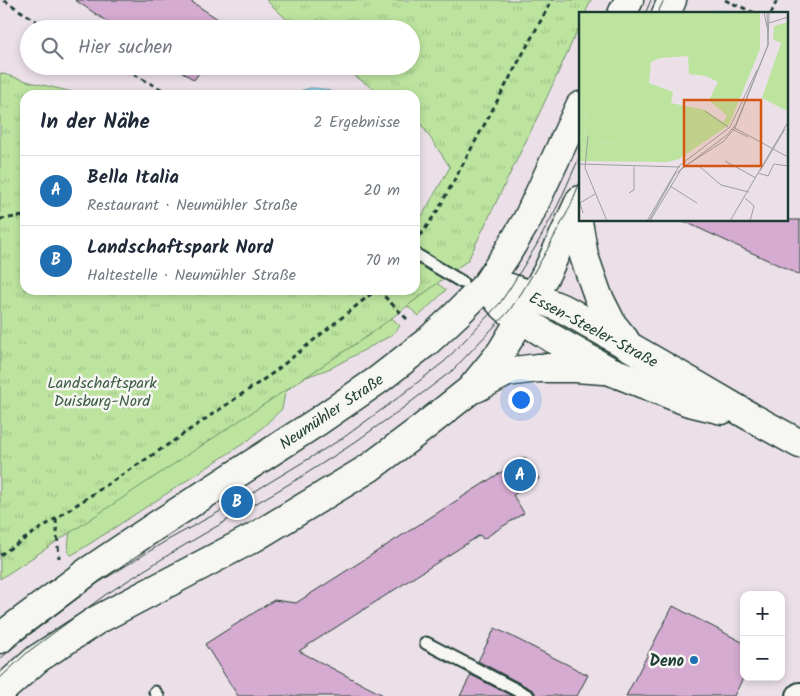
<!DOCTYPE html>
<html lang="de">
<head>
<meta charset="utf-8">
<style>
  :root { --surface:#fff; --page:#f2f2f3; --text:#1f2937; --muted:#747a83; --line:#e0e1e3; --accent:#1f6fb2 }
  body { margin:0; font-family:Kalam,sans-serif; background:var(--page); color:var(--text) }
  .controls { position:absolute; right:15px; bottom:15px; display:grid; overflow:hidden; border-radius:10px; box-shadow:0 2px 8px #0003 }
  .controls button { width:45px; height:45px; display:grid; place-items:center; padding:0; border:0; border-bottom:1px solid var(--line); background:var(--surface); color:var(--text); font:25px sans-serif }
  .you { position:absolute; left:520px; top:399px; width:18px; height:18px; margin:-12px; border:4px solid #fff; border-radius:50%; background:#1a73e8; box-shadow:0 0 0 8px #1a73e833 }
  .badge { display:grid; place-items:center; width:32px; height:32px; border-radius:50%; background:var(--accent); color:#fff; font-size:16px; font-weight:700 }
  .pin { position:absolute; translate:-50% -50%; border:2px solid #fff; box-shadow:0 1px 5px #0006 }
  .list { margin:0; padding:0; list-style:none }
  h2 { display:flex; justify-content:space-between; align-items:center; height:65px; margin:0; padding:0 20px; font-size:21px }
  h2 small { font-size:16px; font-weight:400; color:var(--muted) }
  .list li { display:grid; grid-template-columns:32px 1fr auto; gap:15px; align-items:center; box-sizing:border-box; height:70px; padding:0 20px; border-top:1px solid var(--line) }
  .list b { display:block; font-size:19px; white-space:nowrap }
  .list p { margin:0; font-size:16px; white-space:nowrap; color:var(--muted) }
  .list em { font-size:16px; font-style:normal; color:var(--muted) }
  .icon { flex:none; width:28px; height:28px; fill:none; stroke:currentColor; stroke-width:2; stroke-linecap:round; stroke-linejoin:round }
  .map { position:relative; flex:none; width:800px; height:696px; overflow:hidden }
  .search { position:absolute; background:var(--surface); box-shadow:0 2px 8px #0003; left:20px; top:20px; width:400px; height:55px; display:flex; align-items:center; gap:12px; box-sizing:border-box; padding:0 18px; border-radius:28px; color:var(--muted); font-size:19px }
  .panel { position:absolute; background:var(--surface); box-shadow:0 2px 8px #0003; left:20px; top:90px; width:400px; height:205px; border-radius:15px }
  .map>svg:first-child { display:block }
</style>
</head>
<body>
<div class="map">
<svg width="800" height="696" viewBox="0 0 800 696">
  <defs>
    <pattern id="park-tufts" width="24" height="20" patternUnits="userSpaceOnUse" patternTransform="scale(1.25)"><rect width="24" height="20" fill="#bce49f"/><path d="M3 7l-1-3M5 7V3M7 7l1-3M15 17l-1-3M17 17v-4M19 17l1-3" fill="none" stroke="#a1c48a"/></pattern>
    <pattern id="water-rules" width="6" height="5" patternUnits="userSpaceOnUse" patternTransform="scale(1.25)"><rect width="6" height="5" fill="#94daf5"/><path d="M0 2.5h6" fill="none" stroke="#7fbcd3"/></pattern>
  </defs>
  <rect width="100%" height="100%" fill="#ece0e8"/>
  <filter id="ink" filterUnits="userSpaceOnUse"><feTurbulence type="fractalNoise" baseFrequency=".02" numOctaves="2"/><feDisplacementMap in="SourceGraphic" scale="10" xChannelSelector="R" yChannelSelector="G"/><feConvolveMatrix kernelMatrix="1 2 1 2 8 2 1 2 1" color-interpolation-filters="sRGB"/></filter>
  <g filter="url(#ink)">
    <!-- green -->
    <g fill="#bce49f" stroke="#6e906a">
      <polygon points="415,267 446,290 419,316 391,292 415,290"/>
      <path d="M 378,304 L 400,326 L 392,335 L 331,368 L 298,380 L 285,393 L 282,409 L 249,440 L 94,541 L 72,555 L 69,554 C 67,543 70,532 73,521 Z"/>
    </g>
    <!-- park -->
    <polygon fill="url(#park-tufts)" stroke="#6e906a" points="266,0 591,0 585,14 580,14 580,25 540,112 468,260 369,335 0,579 0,73 30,82 85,95 25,95 25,290 415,290 415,228 450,167 419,121 415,118 415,95 382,95 341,66 411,66 411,29 297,29"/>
    <!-- water -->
    <path fill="url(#water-rules)" stroke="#659ba8" d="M 310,88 C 319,88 330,89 337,95 L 296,95 L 300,91 Z"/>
    <!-- building -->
    <g fill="#d5abd1" stroke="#1f3d34">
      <polygon points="75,0 189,0 230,27 229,29 118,29"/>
      <polygon points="174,66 204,66 194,80"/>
      <polygon points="681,220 800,220 800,275"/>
      <polygon points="525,457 539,479 513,495 524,513 483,539 480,535 299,651 385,696 238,696 205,644 274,600 296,603"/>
      <polygon points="673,606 744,643 744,676 734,696 626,696"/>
      <polygon points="495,628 588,675 577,696 535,696 535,692 531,689 478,661"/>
      <polygon points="471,675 512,696 460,696"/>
    </g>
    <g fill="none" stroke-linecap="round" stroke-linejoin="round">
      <!-- lane casing -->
      <g stroke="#1f3d34" stroke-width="15">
        <g id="lane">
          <polyline points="415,254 462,282"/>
          <polyline points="426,643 528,696"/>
          <polyline points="155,692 158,696"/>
        </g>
      </g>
      <!-- street casing -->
      <g stroke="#1f3d34" stroke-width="28">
        <polyline id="street" points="799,696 800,695"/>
      </g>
      <!-- secondary casing -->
      <g stroke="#1f3d34" stroke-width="31">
        <g id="secondary">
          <polyline points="622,14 629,0"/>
          <polyline points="666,14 672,0"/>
          <polyline points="576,210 584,256 598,296 612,324 625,340"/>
          <polyline points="486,285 510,288 522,292 566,310 698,386 751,417 800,444"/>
          <polyline points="486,285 500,303 509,311 550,337 608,370 689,402 722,410"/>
          <polyline points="476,388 507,372 538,368 575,368 604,370"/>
          <polyline points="0,639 7,632 90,570 154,527 317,422 378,380 428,341 457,314 486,285 506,255 527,220 580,106"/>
          <polyline points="0,692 37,659 97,620 255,537 369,468 421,429 470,390 501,352 521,319 548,270 580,200"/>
        </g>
      </g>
      <!-- path -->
      <g stroke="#1f3d34" stroke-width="3" stroke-dasharray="5 4" stroke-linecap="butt">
        <polyline points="4,0 48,29"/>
        <polyline points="725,0 757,14"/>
        <polyline points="771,14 777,0"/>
        <polyline points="118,66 172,95"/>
        <polyline points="0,219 25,216"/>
        <polyline points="420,236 438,210 552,0"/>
        <polyline points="378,290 409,321"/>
        <polyline points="56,519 59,558"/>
        <polyline points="0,555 160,450 273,373 376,290"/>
      </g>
      <!-- lane -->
      <use href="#lane" stroke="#f6f6f2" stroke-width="11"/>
      <!-- street -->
      <use href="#street" stroke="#f6f6f2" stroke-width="24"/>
      <!-- secondary -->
      <use href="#secondary" stroke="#f6f6f2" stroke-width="28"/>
      <!-- tram -->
      <g stroke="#1f3d34" stroke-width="1">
        <polyline points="645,14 651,0"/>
        <polyline points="657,14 664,0"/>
        <polyline points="0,659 21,641 98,583 166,541 237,502 343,438 395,400 445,361 500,303 510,288 536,246 558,205 580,156"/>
        <polyline points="0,678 29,651 105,595 173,552 301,477 348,447 403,408 453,370 509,311 522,292 546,252 570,207 580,182"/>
      </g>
    </g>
  </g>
  <!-- markers -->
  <circle fill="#1f6fb2" stroke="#f6f6f2" stroke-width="2" cx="694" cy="660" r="5"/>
  <g text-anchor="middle" stroke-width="5" stroke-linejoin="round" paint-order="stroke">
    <!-- street labels -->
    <g font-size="16" fill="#1f3d34" stroke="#f6f6f2">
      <text transform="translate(594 329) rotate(28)" y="6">Essen-Steeler-Straße</text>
      <text transform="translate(331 411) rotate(-34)" y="6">Neumühler Straße</text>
    </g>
    <!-- park labels -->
    <g font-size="16" fill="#3e5e49" stroke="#f6f6f2">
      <text x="102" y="388">Landschaftspark<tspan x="102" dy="18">Duisburg-Nord</tspan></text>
    </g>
    <!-- poi labels -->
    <g font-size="16" font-weight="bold" fill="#1f3d34" stroke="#f6f6f2" text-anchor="end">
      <text x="684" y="666">Deno</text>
    </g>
  </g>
  <!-- overview -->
  <g transform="translate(579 12)">
    <rect width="209" height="209" fill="#ece0e8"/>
    <path d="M 202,31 L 209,35 L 208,99 L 183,86 ZM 0,95 L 7,96 L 4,144 L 0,144 ZM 16,131 L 40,132 L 39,148 L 15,148 Z" fill="#bce49f"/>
    <path d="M 0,0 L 181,0 L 181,37 L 150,113 L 100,147 L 89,150 L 0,149 L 0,144 L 4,144 L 7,96 L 0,95 ZM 109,44 L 110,62 L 127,64 L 139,70 L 130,88 L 148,104 L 144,110 L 126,98 L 92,91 L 94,80 L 70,71 L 72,50 L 81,46 ZM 16,131 L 40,132 L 39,148 L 15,148 ZM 209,10 L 209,35 L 194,27 L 195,14 Z" fill="#bce49f" fill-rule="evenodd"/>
    <path fill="none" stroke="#94daf5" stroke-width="2.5" d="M 135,0 L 152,0"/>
    <path fill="none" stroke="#9a9fa0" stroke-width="1" d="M 185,0 L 188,15M 190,11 L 209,5M 126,99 L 149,115M 154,115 L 209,145M 153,117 L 169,125M 9,124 L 6,156 L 28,209M 146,149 L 177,166M 0,152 L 101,155M 120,154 L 142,173 L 170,180M 181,159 L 206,117M 179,161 L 189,164 L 195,152 L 209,154M 91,174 L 118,191M 50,181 L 55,178 L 55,155M 166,186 L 175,194 L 171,209M 4,201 L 1,191 L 16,182M 68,209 L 100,154 L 151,115 L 178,58M 70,209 L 96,162 L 148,123 L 157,112 L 189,33 L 188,0M 71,209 L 103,156 L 145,129 L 156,116 L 189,33 L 190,0M 151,209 L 209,110"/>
    <path fill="#d45610" fill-opacity="0.15" stroke="#d45610" stroke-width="2.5" d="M 105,88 L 182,88 L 182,154 L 105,154 Z"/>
    <rect width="209" height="209" fill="none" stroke="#1f3d34" stroke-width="2.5"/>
  </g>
</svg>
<div class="controls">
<button>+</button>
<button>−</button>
</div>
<div class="you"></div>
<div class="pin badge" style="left:520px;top:475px">A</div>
<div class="pin badge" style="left:237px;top:502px">B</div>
<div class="search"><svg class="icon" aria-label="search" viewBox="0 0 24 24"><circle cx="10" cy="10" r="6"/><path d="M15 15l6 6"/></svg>Hier suchen</div>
<section class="panel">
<h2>In der Nähe<small>2 Ergebnisse</small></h2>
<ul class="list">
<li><span class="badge">A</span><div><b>Bella Italia</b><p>Restaurant · Neumühler Straße</p></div><em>20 m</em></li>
<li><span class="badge">B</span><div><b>Landschaftspark Nord</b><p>Haltestelle · Neumühler Straße</p></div><em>70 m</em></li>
</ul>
</section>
</div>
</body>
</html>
